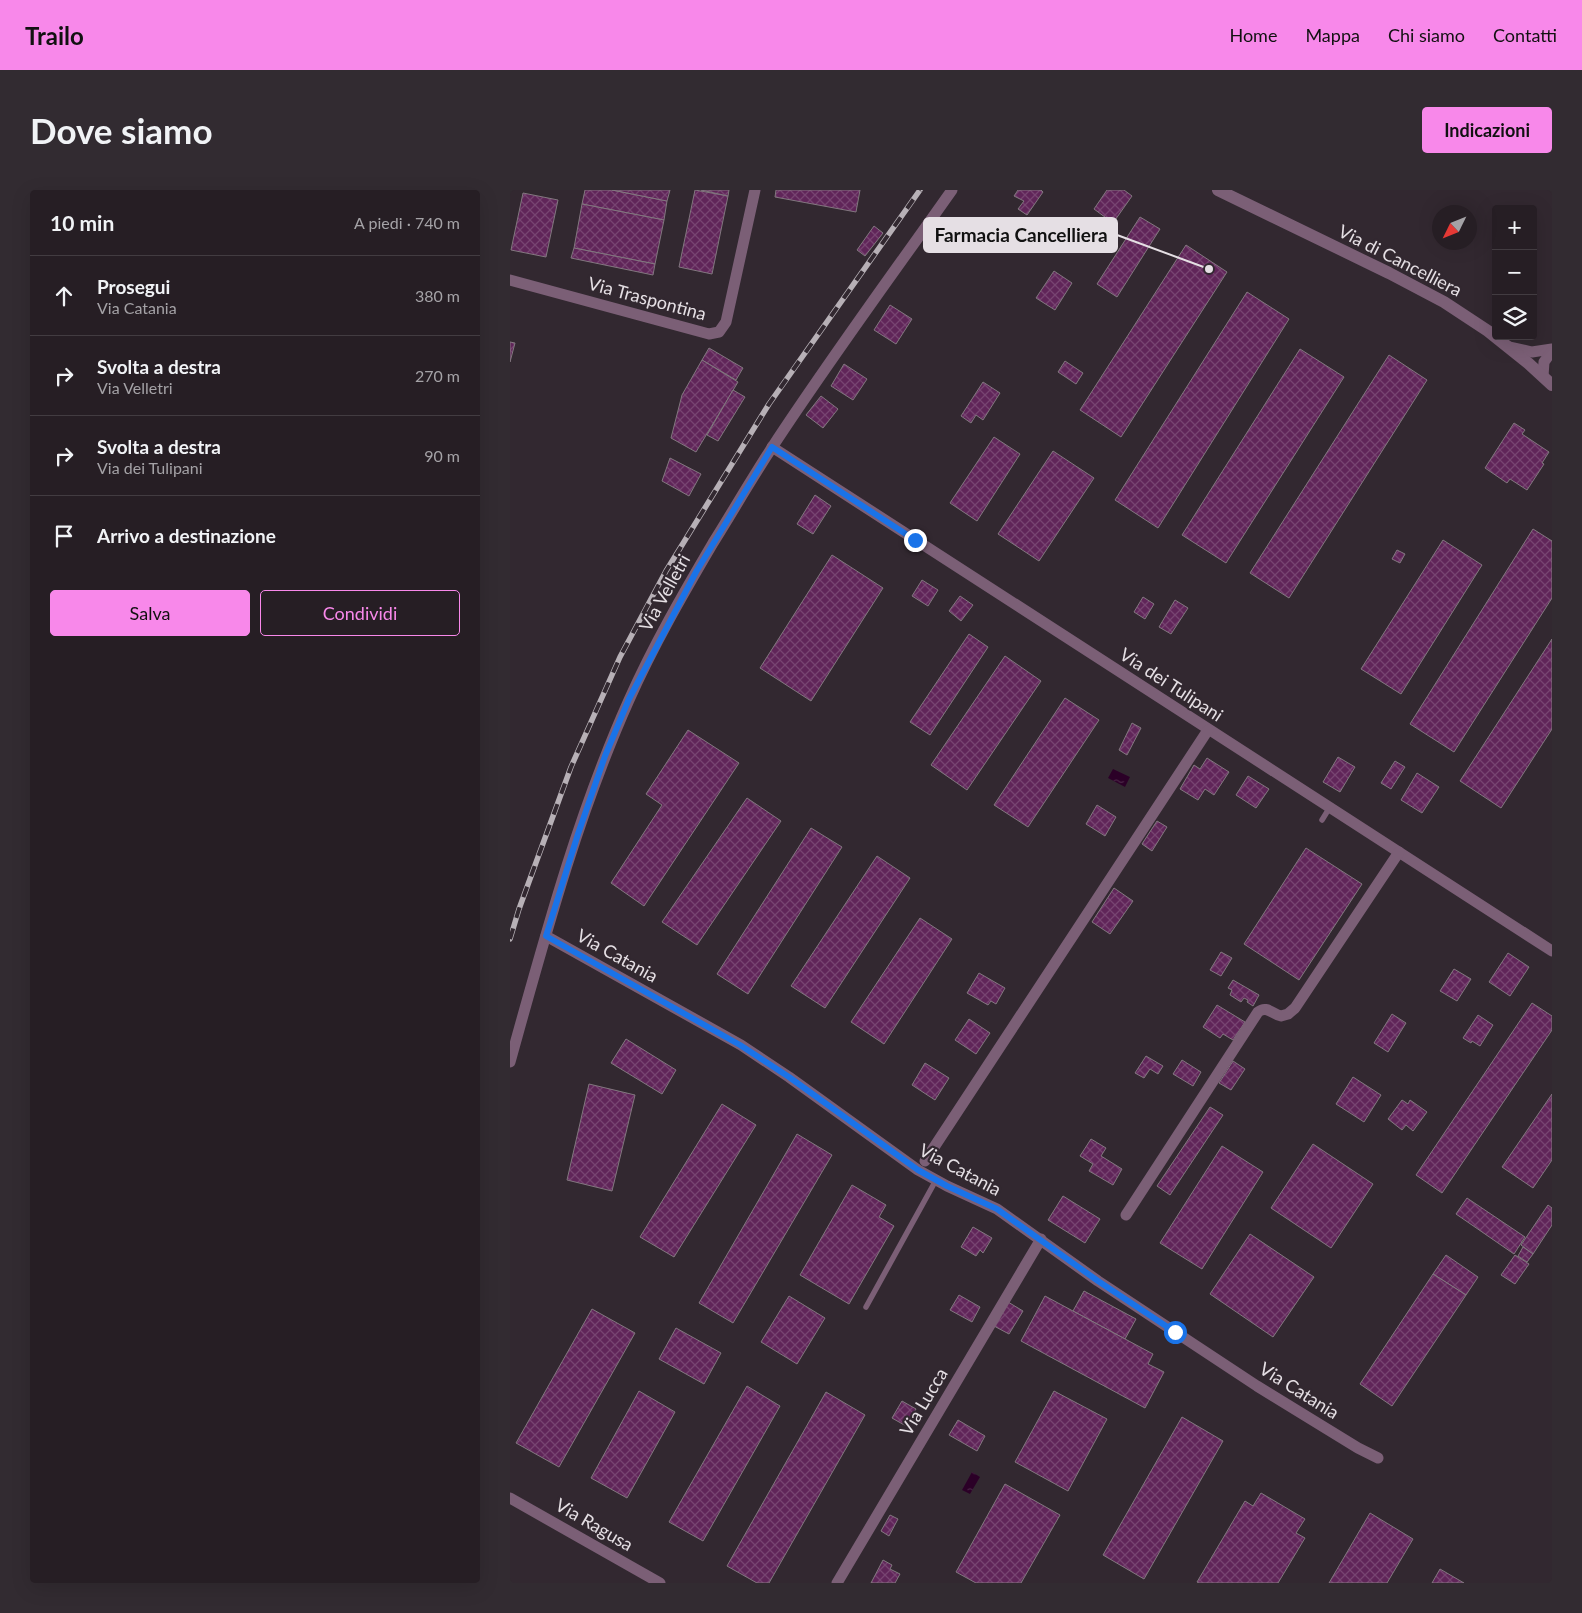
<!DOCTYPE html>
<html lang="it">
<head>
<meta charset="utf-8">
<style>
  :root { --surface:#261e24; --page:#322b31; --text:#f1f3f6; --muted:#a4a2a6; --line:#423c41; --accent:#f888ea }
  body { margin:0; font-family:Lato,sans-serif; background:var(--page); color:var(--text) }
  .controls { position:absolute; right:15px; top:15px; display:grid; overflow:hidden; border-radius:5px; box-shadow:0 5px 20px #0002 }
  .controls button { width:45px; height:45px; display:grid; place-items:center; padding:0; border:0; border-bottom:1px solid var(--line); background:var(--surface); color:var(--text); font:25px sans-serif }
  .compass { position:absolute; left:922px; top:15px; width:45px; height:45px; border-radius:50%; background:var(--surface); box-shadow:0 5px 20px #0002; rotate:227deg }
  .stop { position:absolute; width:15px; height:15px; margin:-11px; border:4px solid #1a73e8; border-radius:50%; background:#fff }
  .stop.end { background:#1a73e8; border-color:#fff; box-shadow:0 1px 5px #0008 }
  .list { margin:0; padding:0; list-style:none }
  h2 { display:flex; justify-content:space-between; align-items:center; height:65px; margin:0; padding:0 20px; font-size:21px }
  h2 small { font-size:16px; font-weight:400; color:var(--muted) }
  .list li { display:grid; grid-template-columns:32px 1fr auto; gap:15px; align-items:center; box-sizing:border-box; height:80px; padding:0 20px; border-top:1px solid var(--line) }
  .list b { display:block; font-size:19px; white-space:nowrap }
  .list p { margin:0; font-size:16px; white-space:nowrap; color:var(--muted) }
  .list em { font-size:16px; font-style:normal; color:var(--muted) }
  .actions { display:flex; gap:10px; padding:15px 20px }
  .actions a { flex:1; padding:11px 0; border:1px solid var(--accent); border-radius:5px; text-align:center; font-size:18px; color:var(--accent) }
  .actions .main { background:var(--accent); color:#111 }
  .icon { flex:none; width:28px; height:28px; fill:none; stroke:currentColor; stroke-width:2; stroke-linecap:round; stroke-linejoin:round }
  .map { position:relative; flex:none; width:1042px; height:1393px; overflow:hidden; border-radius:5px }
  header { display:flex; align-items:center; gap:30px; box-sizing:border-box; height:70px; padding:0 25px; background:var(--accent); color:#111 }
  header strong { font-size:24px }
  nav { display:flex; gap:28px; margin-inline-start:auto; font-size:18px }
  .intro { display:flex; align-items:center; justify-content:space-between; box-sizing:border-box; height:120px; padding:0 30px }
  h1 { margin:0; font-size:35px }
  .button { padding:12px 22px; border-radius:5px; background:var(--accent); color:#111; font-size:18px; font-weight:700 }
  main { display:flex; gap:30px; padding:0 30px }
  aside { flex:1; background:var(--surface); border-radius:5px; box-shadow:0 5px 20px #0002 }
  .map>svg:first-child { display:block }
</style>
</head>
<body>
<header>
<strong>Trailo</strong>
<nav><a>Home</a><a>Mappa</a><a>Chi siamo</a><a>Contatti</a></nav>
</header>
<div class="intro"><h1>Dove siamo</h1><a class="button">Indicazioni</a></div>
<main>
<aside>
<h2>10 min<small>A piedi · 740 m</small></h2>
<ul class="list">
<li><svg class="icon" aria-label="ahead" viewBox="0 0 24 24"><path d="M12 20V5M6 11l6-6 6 6"/></svg><div><b>Prosegui</b><p>Via Catania</p></div><em>380 m</em></li>
<li><svg class="icon" aria-label="right" viewBox="0 0 24 24"><path d="M7 20v-9h11M14 6l5 5-5 5"/></svg><div><b>Svolta a destra</b><p>Via Velletri</p></div><em>270 m</em></li>
<li><svg class="icon" aria-label="right" viewBox="0 0 24 24"><path d="M7 20v-9h11M14 6l5 5-5 5"/></svg><div><b>Svolta a destra</b><p>Via dei Tulipani</p></div><em>90 m</em></li>
<li><svg class="icon" aria-label="arrive" viewBox="0 0 24 24"><path d="M6 21V4h12l-3 4 3 4H6"/></svg><div><b>Arrivo a destinazione</b></div></li>
</ul>
<div class="actions"><a class="main">Salva</a><a>Condividi</a></div>
</aside>
<div class="map">
<svg width="1042" height="1393" viewBox="0 0 1042 1393">
  <defs>
    <pattern id="water-ripples" width="26" height="14" patternUnits="userSpaceOnUse" patternTransform="scale(1.25)"><rect width="26" height="14" fill="#2b0027"/><path d="M2 4q2-2 4 0t4 0M15 11q2-2 4 0t4 0" fill="none" stroke="#4a2546"/></pattern>
    <pattern id="building-cross-hatch" width="8" height="8" patternUnits="userSpaceOnUse" patternTransform="scale(1.25)"><rect width="8" height="8" fill="#602559"/><path d="M0 0l8 8M0 8l8-8" fill="none" stroke="#774471"/></pattern>
  </defs>
  <rect width="100%" height="100%" fill="#322830"/>
  <!-- water -->
  <g fill="url(#water-ripples)">
    <polygon points="603,579 620,587 615,597 598,588"/>
    <polygon points="462,1282 470,1287 460,1304 452,1300"/>
  </g>
  <!-- building -->
  <g fill="url(#building-cross-hatch)" stroke="#82777f">
    <polygon points="75,0 102,0 157,11 154,30 72,14"/>
    <polygon points="102,0 160,0 157,11"/>
    <polygon points="185,0 218,6 202,84 169,77"/>
    <polygon points="191,0 219,0 218,6"/>
    <polygon points="266,0 350,0 346,22 265,7"/>
    <polygon points="508,0 531,0 533,2 517,25 508,19 514,11 504,6"/>
    <polygon points="597,0 614,0 622,6 603,33 584,19"/>
    <polygon points="13,3 48,10 36,67 1,60"/>
    <polygon points="72,14 154,30 145,74 64,58"/>
    <polygon points="630,27 650,39 607,107 587,94"/>
    <polygon points="364,36 373,43 355,66 347,60"/>
    <polygon points="676,55 717,82 611,247 570,220"/>
    <polygon points="64,58 145,74 143,85 61,68"/>
    <polygon points="544,81 562,93 545,120 526,108"/>
    <polygon points="737,102 779,129 648,338 605,310"/>
    <polygon points="380,115 402,129 386,154 364,140"/>
    <polygon points="0,152 5,153 0,172"/>
    <polygon points="199,158 233,178 226,190 192,170"/>
    <polygon points="790,159 834,187 716,373 672,345"/>
    <polygon points="879,165 917,190 779,408 740,383"/>
    <polygon points="192,170 228,192 186,262 161,248 172,205"/>
    <polygon points="555,171 573,183 566,194 548,182"/>
    <polygon points="334,174 357,189 343,210 321,196"/>
    <polygon points="473,192 490,203 473,230 466,225 461,233 451,226"/>
    <polygon points="223,200 235,207 208,251 197,245"/>
    <polygon points="311,206 328,219 313,238 296,225"/>
    <polygon points="1004,233 1015,240 1012,244 1039,262 1032,273 1034,274 1017,300 1000,289 997,293 975,278"/>
    <polygon points="484,247 510,264 467,331 440,313"/>
    <polygon points="543,261 584,288 529,371 488,344"/>
    <polygon points="160,268 191,284 179,306 152,291"/>
    <polygon points="305,305 321,316 303,344 287,334"/>
    <polygon points="1023,339 1042,351 1042,408 944,562 900,534"/>
    <polygon points="933,350 972,375 891,504 851,479"/>
    <polygon points="887,360 895,364 890,373 882,369"/>
    <polygon points="322,365 373,398 301,511 250,478"/>
    <polygon points="412,390 428,400 418,416 402,406"/>
    <polygon points="450,406 463,415 451,431 439,421"/>
    <polygon points="633,407 644,414 635,429 624,422"/>
    <polygon points="665,410 678,418 661,444 649,437"/>
    <polygon points="459,444 478,457 420,545 400,532"/>
    <polygon points="1042,449 1042,539 991,618 950,591"/>
    <polygon points="495,466 531,491 457,600 421,575"/>
    <polygon points="555,508 589,530 518,637 484,615"/>
    <polygon points="622,533 631,538 617,565 609,560"/>
    <polygon points="178,540 229,573 134,716 101,693 152,615 136,604"/>
    <polygon points="828,567 845,577 830,602 813,592"/>
    <polygon points="697,568 719,582 704,605 695,599 688,610 670,599 684,575 690,579"/>
    <polygon points="885,571 895,577 881,599 871,593"/>
    <polygon points="907,583 929,597 912,623 891,610"/>
    <polygon points="738,586 759,599 746,618 726,605"/>
    <polygon points="237,608 271,631 187,755 152,732"/>
    <polygon points="587,615 606,627 595,646 576,634"/>
    <polygon points="647,631 657,637 642,661 632,654"/>
    <polygon points="301,638 332,657 238,804 207,784"/>
    <polygon points="796,658 852,694 789,790 734,754"/>
    <polygon points="367,666 400,688 315,818 281,796"/>
    <polygon points="604,698 623,711 600,744 582,732"/>
    <polygon points="410,728 442,749 374,854 341,832"/>
    <polygon points="711,762 722,768 711,786 700,780"/>
    <polygon points="998,763 1019,777 1000,806 979,792"/>
    <polygon points="944,779 961,789 947,811 930,801"/>
    <polygon points="469,783 495,798 486,814 481,811 478,815 457,803"/>
    <polygon points="723,790 749,805 743,816 737,812 738,810 734,808 731,812 720,805 722,800 718,798"/>
    <polygon points="1022,813 1042,826 1042,840 932,1003 906,985"/>
    <polygon points="707,815 735,832 723,850 713,844 710,848 693,837"/>
    <polygon points="882,824 896,833 878,862 864,853"/>
    <polygon points="968,825 983,835 970,856 962,851 961,853 953,848"/>
    <polygon points="459,829 480,843 466,864 445,850"/>
    <polygon points="116,849 166,880 152,904 101,873"/>
    <polygon points="636,866 653,876 648,884 640,879 634,888 625,883"/>
    <polygon points="672,870 691,882 683,896 663,884"/>
    <polygon points="723,871 735,879 721,900 709,893"/>
    <polygon points="415,873 439,888 425,910 402,895"/>
    <polygon points="843,887 871,905 854,932 826,914"/>
    <polygon points="79,894 125,905 102,1001 57,990"/>
    <polygon points="1042,904 1042,970 1023,998 992,977"/>
    <polygon points="892,910 898,914 900,910 917,922 903,941 896,935 892,940 878,929"/>
    <polygon points="212,914 246,935 164,1067 130,1047"/>
    <polygon points="700,917 713,925 660,1005 647,996"/>
    <polygon points="287,944 322,965 223,1133 189,1113"/>
    <polygon points="581,949 596,958 591,966 612,979 603,995 579,981 583,974 570,966"/>
    <polygon points="803,954 863,994 821,1058 761,1018"/>
    <polygon points="712,956 753,982 692,1079 650,1053"/>
    <polygon points="342,995 376,1015 369,1027 384,1036 339,1114 290,1085"/>
    <polygon points="553,1006 590,1029 575,1053 538,1030"/>
    <polygon points="957,1008 1015,1047 1004,1064 946,1024"/>
    <polygon points="1038,1015 1042,1018 1042,1035 1023,1064 1011,1055"/>
    <polygon points="463,1037 482,1048 473,1063 470,1060 466,1066 451,1057"/>
    <polygon points="740,1044 804,1087 763,1147 700,1104"/>
    <polygon points="1013,1057 1023,1064 1017,1072 1008,1066"/>
    <polygon points="936,1065 968,1087 956,1105 923,1084"/>
    <polygon points="1005,1065 1019,1074 1005,1094 991,1085"/>
    <polygon points="923,1084 956,1105 882,1216 850,1194"/>
    <polygon points="574,1101 626,1129 615,1149 563,1121"/>
    <polygon points="449,1105 470,1117 462,1132 440,1120"/>
    <polygon points="279,1106 315,1128 287,1174 251,1152"/>
    <polygon points="535,1106 643,1164 638,1174 654,1182 635,1218 511,1151"/>
    <polygon points="498,1112 513,1121 499,1144 484,1136"/>
    <polygon points="82,1119 125,1143 49,1277 6,1253"/>
    <polygon points="166,1138 211,1163 194,1194 149,1169"/>
    <polygon points="237,1196 270,1216 193,1351 159,1332"/>
    <polygon points="129,1201 165,1222 117,1308 81,1288"/>
    <polygon points="544,1201 597,1229 558,1301 505,1272"/>
    <polygon points="316,1202 355,1225 259,1393 247,1393 217,1376"/>
    <polygon points="392,1211 406,1219 396,1236 382,1228"/>
    <polygon points="672,1227 713,1251 634,1389 593,1365"/>
    <polygon points="448,1230 475,1246 467,1261 439,1245"/>
    <polygon points="495,1294 550,1325 511,1393 466,1393 446,1382"/>
    <polygon points="751,1303 795,1329 786,1343 795,1348 768,1393 689,1393 687,1392 735,1311 743,1316"/>
    <polygon points="860,1323 903,1349 877,1393 819,1393"/>
    <polygon points="380,1325 388,1329 379,1346 371,1341"/>
    <polygon points="373,1370 382,1375 380,1379 390,1384 385,1393 361,1393"/>
    <polygon points="930,1379 954,1393 922,1393"/>
  </g>
  <g fill="none" stroke-linecap="round" stroke-linejoin="round">
    <!-- service -->
    <g stroke="#7b5f76" stroke-width="5.5">
      <polyline points="812,630 820,617"/>
      <polyline points="356,1117 426,990"/>
    </g>
    <!-- minor -->
    <g stroke="#7b5f76" stroke-width="11">
      <polyline points="0,90 199,144 209,142 216,132 245,0"/>
      <polyline points="1000,157 1022,162 1042,159"/>
      <polyline points="1033,186 1034,172 1042,161"/>
      <polyline points="262,257 1042,761"/>
      <polyline points="36,746 231,855 279,887 408,980 437,996 487,1019 588,1091 747,1196 848,1258 868,1268"/>
      <path d="M 0,872 C 34,750 67,626 119,510 C 143,456 173,404 203,353 C 223,321 242,288 263,256 C 320,169 382,85 442,0"/>
      <polyline points="415,971 698,540"/>
      <path d="M 616,1025 L 748,822 C 757,815 762,824 771,826 L 778,824 L 785,818 L 889,662"/>
      <polyline points="0,1308 150,1393"/>
      <polyline points="327,1393 531,1049"/>
    </g>
    <!-- tertiary -->
    <polyline stroke="#7b5f76" stroke-width="12" points="708,0 879,83 934,112 978,141 1018,173 1042,195"/>
    <!-- rail casing -->
    <g stroke="#b7b0b6" stroke-width="5.5">
      <polyline id="rail" points="0,749 9,719 61,577 110,467 156,381 259,214 410,0"/>
    </g>
    <!-- rail -->
    <use href="#rail" stroke="#322830" stroke-width="4" stroke-dasharray="11" stroke-linecap="butt"/>
  </g>
  <g fill="none" stroke-linecap="round" stroke-linejoin="round">
    <!-- route -->
    <polyline stroke="#1a73e8" stroke-width="6" points="405,350 262,257 186,382 119,509 95,566 68,644 36,746 230,855 279,887 408,980 437,996 487,1019 588,1091 665,1142"/>
  </g>
  <g text-anchor="middle" stroke-width="4.5" stroke-linejoin="round" paint-order="stroke">
    <!-- street labels -->
    <g font-size="18" fill="#e5dfe4" stroke="#322830">
      <text transform="translate(890 71) rotate(27)" y="6">Via di Cancelliera</text>
      <text transform="translate(137 109) rotate(15)" y="6">Via Traspontina</text>
      <text transform="translate(155 403) rotate(-61)" y="6">Via Velletri</text>
      <text transform="translate(661 495) rotate(33)" y="6">Via dei Tulipani</text>
      <text transform="translate(107 766) rotate(29)" y="6">Via Catania</text>
      <text transform="translate(450 980) rotate(28)" y="6">Via Catania</text>
      <text transform="translate(789 1201) rotate(32)" y="6">Via Catania</text>
      <text transform="translate(414 1212) rotate(-59)" y="6">Via Lucca</text>
      <text transform="translate(84 1335) rotate(30)" y="6">Via Ragusa</text>
    </g>
  </g>
  <!-- callouts -->
  <path fill="none" stroke="#e5dfe4" stroke-width="2" d="M699 79L607 45"/>
  <circle fill="#e5dfe4" stroke="#322830" stroke-width="2" cx="699" cy="79" r="5"/>
  <rect fill="#e5dfe4" stroke="#e5dfe4" stroke-width="2" x="414" y="28" width="193" height="34" rx="5"/>
  <g font-size="19" text-anchor="middle" font-weight="bold" fill="#111">
    <text x="511" y="52">Farmacia Cancelliera</text>
  </g>
</svg>
<div class="controls">
<button>+</button>
<button>−</button>
<button><svg class="icon" aria-label="layers" viewBox="0 0 24 24"><path d="M12 4l9 5-9 5-9-5zM3 14l9 5 9-5"/></svg></button>
</div>
<svg class="compass" viewBox="-18 -18 36 36"><path d="M0-13l5 13h-10z" fill="#e53935"/><path d="M0 13l5-13h-10z" fill="#a4a2a6"/></svg>
<div class="stop" style="left:665px;top:1142px"></div>
<div class="stop end" style="left:405px;top:350px"></div>
</div>
</main>
</body>
</html>
